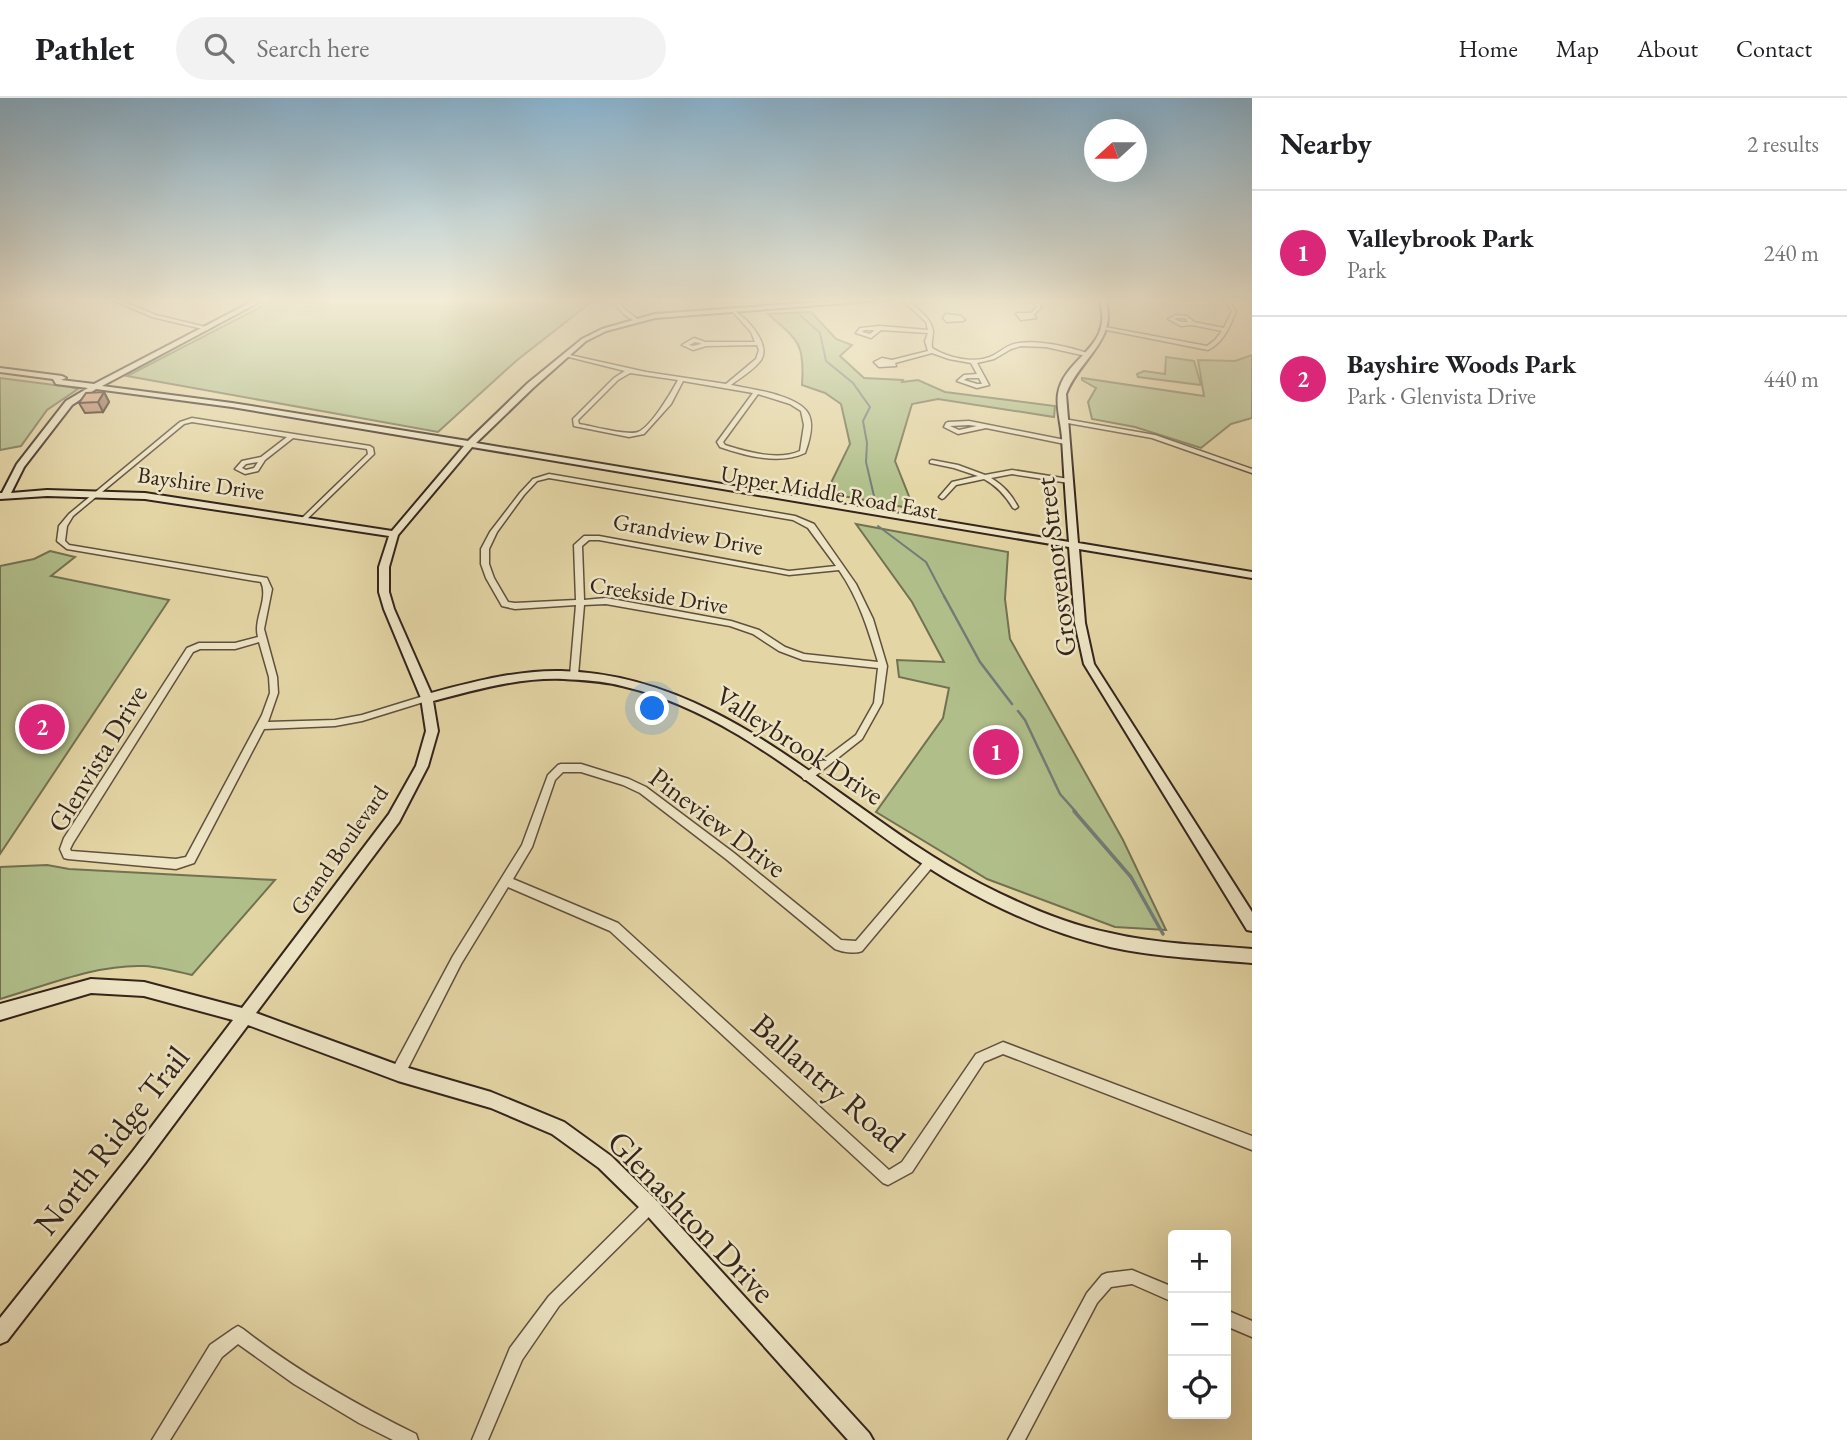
<!DOCTYPE html>
<html lang="en">
<head>
<meta charset="utf-8">
<style>
  :root { --surface:#fff; --page:#f2f2f2; --text:#202124; --muted:#757577; --line:#e0e0e0; --accent:#db2777 }
  body { margin:0; font-family:"EB Garamond",serif; background:var(--page); color:var(--text) }
  .controls { position:absolute; right:21px; bottom:21px; display:grid; overflow:hidden; border-radius:7px; box-shadow:0 7px 28px #0002 }
  .controls button { width:63px; height:63px; display:grid; place-items:center; padding:0; border:0; border-bottom:2px solid var(--line); background:var(--surface); color:var(--text); font:35px sans-serif }
  .compass { position:absolute; left:1084px; top:21px; width:63px; height:63px; border-radius:50%; background:var(--surface); box-shadow:0 7px 28px #0002; rotate:249deg }
  .you { position:absolute; left:653px; top:611px; width:24px; height:24px; margin:-18px; border:5px solid #fff; border-radius:50%; background:#1a73e8; box-shadow:0 0 0 10px #1a73e833 }
  .badge { display:grid; place-items:center; width:46px; height:46px; border-radius:50%; background:var(--accent); color:#fff; font-size:23px; font-weight:700 }
  .pin { position:absolute; translate:-50% -50%; border:4px solid #fff; box-shadow:0 2px 7px #0006 }
  .list { margin:0; padding:0; list-style:none }
  h2 { display:flex; justify-content:space-between; align-items:center; height:91px; margin:0; padding:0 28px; font-size:30px }
  h2 small { font-size:23px; font-weight:400; color:var(--muted) }
  .list li { display:grid; grid-template-columns:46px 1fr auto; gap:21px; align-items:center; box-sizing:border-box; height:126px; padding:0 28px; border-top:2px solid var(--line) }
  .list b { display:block; font-size:26px; white-space:nowrap }
  .list p { margin:0; font-size:23px; white-space:nowrap; color:var(--muted) }
  .list em { font-size:23px; font-style:normal; color:var(--muted) }
  .icon { flex:none; width:38px; height:38px; fill:none; stroke:currentColor; stroke-width:2; stroke-linecap:round; stroke-linejoin:round }
  .map { position:relative; flex:none; width:1252px; height:1342px; overflow:hidden }
  header { display:flex; align-items:center; gap:42px; box-sizing:border-box; height:98px; padding:0 35px; background:var(--surface); border-bottom:2px solid var(--line) }
  header strong { font-size:33px }
  nav { display:flex; gap:38px; margin-inline-start:auto; font-size:24px }
  .search { width:490px; height:63px; background:var(--page); display:flex; align-items:center; gap:18px; box-sizing:border-box; padding:0 24px; border-radius:38px; color:var(--muted); font-size:26px }
  main { display:flex }
  aside { flex:1; background:var(--surface) }
  .map>svg:first-child { display:block }
</style>
</head>
<body>
<header>
<strong>Pathlet</strong>
<div class="search"><svg class="icon" aria-label="search" viewBox="0 0 24 24"><circle cx="10" cy="10" r="6"/><path d="M15 15l6 6"/></svg>Search here</div>
<nav><a>Home</a><a>Map</a><a>About</a><a>Contact</a></nav>
</header>
<main>
<div class="map">
<svg width="1252" height="1342" viewBox="0 0 1252 1342">
  <rect width="100%" height="100%" fill="#e4d5a5"/>
  <filter id="stains"><feTurbulence type="fractalNoise" baseFrequency=".00286" numOctaves="4"/><feColorMatrix values="0 0 0 0 .2 0 0 0 0 .09 0 0 0 0 .02 0 0 0 .5 -.17"/></filter>
  <radialGradient id="worn" r=".72"><stop offset=".6" stop-color="#630" stop-opacity="0"/><stop offset="1" stop-color="#630" stop-opacity=".3"/></radialGradient>
  <!-- green -->
  <g fill="#b0be8a" stroke="#727152" stroke-width="2">
    <polygon points="276,201 595,201 516,263 438,334 127,278"/>
    <path d="M 811,214 L 836,241 L 852,247 L 840,258 L 864,280 L 903,282 L 902,284 L 918,282 L 945,294 L 1055,308 L 1054,319 L 938,301 L 912,306 L 895,363 L 914,411 L 826,395 L 850,346 L 841,306 L 825,295 L 802,287 C 805,245 798,242 768,216 Z"/>
    <polygon points="1252,257 1252,320 1231,326 1201,350 1135,329 1092,321 1088,304 1096,290 1082,282 1082,280 1204,298 1198,262 1235,263"/>
    <polygon points="1166,259 1194,263 1201,287 1138,279 1137,276 1144,273 1165,276"/>
    <polygon points="0,280 70,289 78,291 47,312 21,348 0,352"/>
    <polygon points="856,426 1008,454 1005,501 1010,541 1123,742 1166,832 1115,829 987,781 876,714 943,620 949,590 899,579 897,562 944,564 912,504"/>
    <polygon points="50,453 75,459 51,478 169,502 0,756 0,468 34,461"/>
    <path d="M 47,767 L 69,771 L 275,782 L 192,877 C 176,873 160,869 144,868 C 96,866 45,888 0,901 L 0,769 Z"/>
  </g>
  <g fill="none" stroke-linecap="round" stroke-linejoin="round">
    <!-- stream-far2 -->
    <g stroke="#717c76" stroke-width="2">
      <polyline points="800,217 820,235 826,263 853,285 870,309 863,323 867,345 866,364 877,411"/>
      <polyline points="878,428 926,464 945,500"/>
    </g>
    <!-- stream-far1 -->
    <g stroke="#717c76" stroke-width="2.5">
      <polyline points="944,498 980,564 1012,606"/>
      <polyline points="1018,613 1025,622 1060,696 1076,714"/>
    </g>
    <!-- stream -->
    <polyline stroke="#717c76" stroke-width="3.5" points="1074,713 1131,779 1163,836"/>
    <!-- street casing -->
    <g stroke="#60503e" stroke-width="3">
      <g id="street">
        <polygon points="110,201 117,201 156,217 210,230 207,232 152,219"/>
        <path d="M 612,201 L 617,201 L 622,209 L 637,221 L 637,223 C 626,221 618,210 612,201 Z"/>
        <path d="M 901,201 L 906,201 C 916,210 931,219 933,233 C 933,239 931,244 932,250 C 949,260 975,267 994,257 C 1003,252 1009,246 1019,245 C 1038,242 1072,249 1089,256 L 1086,258 L 1046,249 L 1021,248 L 1011,251 L 994,261 L 977,265 L 989,287 L 977,290 L 957,283 L 964,277 L 977,276 L 971,265 L 949,261 L 932,255 L 895,265 L 896,268 L 879,269 L 874,264 L 882,260 L 892,262 L 928,253 L 925,243 L 928,235 L 881,232 L 871,240 L 856,235 L 860,230 L 880,228 L 928,232 L 926,224 ZM 864,232 L 875,232 L 870,236 L 862,234 ZM 967,280 L 979,280 L 982,286 L 977,286 L 964,282 Z"/>
        <polygon points="1033,201 1038,201 1041,209 1034,217 1036,220 1021,222 1016,216 1018,215 1031,215 1037,209"/>
        <path d="M 1223,201 L 1228,201 L 1236,213 C 1230,228 1224,244 1208,252 L 1102,231 L 1105,229 L 1207,248 L 1215,242 L 1222,233 L 1192,227 L 1181,228 L 1168,221 L 1176,217 L 1187,218 L 1194,224 L 1224,230 L 1232,213 ZM 1177,220 L 1185,220 L 1188,224 L 1182,224 L 1174,221 Z"/>
        <path d="M 735,213 C 748,222 771,246 761,262 C 755,271 740,280 731,287 C 750,291 800,297 809,317 C 814,328 809,344 805,355 C 779,367 746,358 720,349 L 717,344 L 753,295 L 683,283 L 671,306 L 644,336 L 629,339 L 574,328 L 573,321 L 614,280 L 625,273 L 565,258 L 565,256 L 646,274 L 726,286 L 756,261 L 759,252 L 757,247 L 706,248 L 693,252 L 682,247 L 694,240 L 705,244 L 755,244 L 751,234 L 733,214 ZM 695,244 L 700,245 L 701,246 L 693,248 L 689,247 ZM 630,275 L 678,282 C 671,295 651,329 638,334 C 627,338 592,328 579,326 L 578,322 L 618,282 ZM 758,296 L 790,306 L 801,313 L 804,327 L 800,353 C 778,363 747,354 725,347 L 723,344 Z"/>
        <polygon points="946,216 961,218 965,222 963,223 947,224 943,220"/>
        <path d="M 192,320 L 370,348 L 373,350 L 374,356 L 304,424 L 300,424 L 300,422 L 368,356 L 367,351 L 293,340 L 265,362 L 258,373 L 245,376 L 235,371 L 242,363 L 261,359 L 287,339 L 192,324 L 184,326 L 73,418 L 67,428 L 65,443 L 69,447 L 267,480 L 272,491 L 264,531 L 277,579 L 278,595 L 268,624 L 335,622 L 362,617 L 427,597 L 431,600 L 430,602 L 362,623 L 335,628 L 264,631 L 194,765 L 176,771 L 68,761 L 64,760 L 60,751 L 64,740 L 187,550 L 199,545 L 235,545 L 258,539 C 253,521 269,501 261,484 L 67,451 L 57,443 L 59,428 L 69,416 L 180,324 ZM 258,364 L 254,370 L 246,372 L 242,370 L 246,366 ZM 259,544 L 269,579 L 270,595 L 262,617 L 186,759 L 176,761 L 71,753 L 70,751 L 73,745 L 193,554 L 200,551 L 235,551 Z"/>
        <polygon points="1064,321 1155,337 1252,371 1252,375 1152,340 1062,324 1061,323"/>
        <path d="M 969,323 L 1065,342 L 1068,344 L 1065,346 L 986,330 L 958,336 L 944,329 L 946,325 L 948,324 ZM 969,327 L 977,328 L 959,332 L 950,328 Z"/>
        <path d="M 932,362 L 958,367 L 985,377 L 1012,372 L 1069,381 L 1072,383 L 1069,385 L 1012,376 L 991,380 C 1004,388 1011,396 1018,409 L 1015,411 L 1013,410 C 1005,397 997,388 984,381 L 956,387 L 944,400 L 942,401 L 939,399 L 952,384 L 978,378 L 954,370 L 930,365 L 930,363 Z"/>
        <path d="M 549,376 L 795,418 L 814,426 L 856,486 L 873,521 L 887,568 L 882,605 L 862,641 L 810,682 L 804,682 L 802,679 L 804,676 L 856,637 L 874,605 L 878,570 L 803,562 L 779,553 L 753,536 L 730,528 L 606,506 L 584,507 L 578,577 L 574,580 L 571,579 L 570,577 L 576,507 L 515,511 L 502,508 L 486,480 L 481,466 L 481,451 L 490,434 L 520,395 L 533,381 ZM 549,380 L 793,422 L 808,430 L 836,468 L 789,473 L 599,438 L 584,438 L 574,447 L 576,502 L 515,505 L 508,504 L 494,480 L 489,466 L 489,451 L 497,434 L 524,397 L 537,383 ZM 589,442 L 599,442 L 789,477 L 839,472 C 859,501 868,531 878,564 L 804,556 L 785,549 L 759,532 L 731,523 L 606,500 L 584,502 L 582,448 Z"/>
        <path d="M 561,666 L 581,666 L 629,681 L 646,689 L 734,755 L 841,842 L 856,843 L 926,761 L 930,759 L 934,761 L 935,764 L 934,767 L 862,853 C 855,856 842,854 835,851 L 726,761 L 640,695 L 623,687 L 581,674 L 563,674 L 555,682 L 532,749 L 513,781 L 618,825 L 889,1072 L 902,1064 L 976,956 L 1003,944 L 1252,1038 L 1252,1052 L 1003,956 L 984,964 L 912,1074 L 888,1087 L 883,1085 L 610,833 L 508,789 L 461,866 L 403,980 L 398,981 L 393,980 L 392,975 L 393,970 L 453,858 L 522,747 L 548,677 L 558,667 Z"/>
        <polygon points="650,1101 655,1103 657,1108 655,1113 559,1208 522,1262 488,1342 472,1342 510,1250 549,1198 645,1103"/>
        <polygon points="1132,1172 1173,1189 1173,1204 1132,1186 1111,1189 1097,1205 1025,1342 1008,1342 1087,1195 1102,1177 1107,1175"/>
        <polygon points="1226,1212 1252,1223 1252,1239 1226,1228"/>
        <path d="M 238,1228 L 243,1231 C 297,1273 355,1306 416,1336 L 418,1342 L 393,1342 L 359,1325 L 294,1286 L 238,1246 L 222,1259 L 170,1342 L 152,1342 L 210,1247 L 233,1231 Z"/>
      </g>
    </g>
    <!-- secondary casing -->
    <g stroke="#34241b" stroke-width="4">
      <path id="secondary" d="M 257,201 L 265,201 L 102,288 L 232,305 L 468,343 L 528,285 L 582,241 L 602,231 L 655,216 L 863,201 L 896,201 L 655,220 L 606,233 L 586,243 L 534,289 L 476,345 L 1069,444 C 1066,409 1064,374 1062,340 C 1061,326 1056,310 1058,296 C 1064,258 1116,250 1099,201 L 1105,201 C 1119,242 1079,261 1066,296 L 1078,445 L 1252,474 L 1252,480 L 1079,451 L 1085,525 L 1094,566 L 1252,814 L 1252,833 L 1247,832 L 1084,566 L 1075,525 L 1069,449 L 472,349 L 398,437 L 389,469 L 389,494 L 394,511 L 431,595 C 473,584 517,572 561,573 C 730,577 840,714 981,786 C 1022,807 1065,826 1110,835 C 1156,846 1205,847 1252,851 L 1252,865 C 1205,861 1156,859 1110,849 C 1057,837 1004,814 957,787 C 845,723 751,618 622,588 C 604,583 582,582 564,581 C 520,579 475,592 433,603 L 438,633 L 428,668 L 399,724 L 256,915 L 398,967 L 491,994 L 564,1024 L 611,1058 L 656,1102 L 869,1335 L 873,1342 L 848,1342 L 644,1114 L 599,1070 L 552,1036 L 491,1010 L 398,983 L 248,927 L 145,1065 L 7,1243 L 0,1246 L 0,1220 L 133,1053 L 233,922 L 144,898 L 91,895 L 0,922 L 0,906 L 91,881 L 144,884 L 242,910 L 389,716 L 416,668 L 426,633 L 421,600 L 384,511 L 379,494 L 379,469 L 389,438 L 145,401 L 47,398 L 0,401 L 0,395 L 2,395 L 17,366 L 66,303 L 88,290 L 56,286 L 53,281 L 0,274 L 0,270 L 62,278 L 66,280 L 61,282 L 94,286 ZM 96,291 L 232,309 L 464,348 L 392,433 L 145,395 L 47,392 L 11,395 L 24,369 L 72,307 Z"/>
    </g>
    <!-- street -->
    <use href="#street" fill="#ede4c4" fill-rule="evenodd"/>
    <!-- secondary -->
    <use href="#secondary" fill="#ede4c4" fill-rule="evenodd"/>
  </g>
  <!-- wall -->
  <polygon fill="#ba8b72" stroke="#34241b" stroke-width="2" points="104,294 109,304 103,314 85,315 79,305"/>
  <!-- shaded-wall -->
  <polygon fill="#97715c" stroke="#34241b" stroke-width="2" points="104,294 109,304 103,314 98,304"/>
  <!-- building -->
  <polygon fill="#d8a284" stroke="#34241b" stroke-width="2" points="104,294 98,304 79,305 86,295"/>
  <!-- sky -->
  <linearGradient id="sky" x2="0" y2="1"><stop stop-color="#89b5d2"/><stop offset="0.52" stop-color="#f3ecd6"/><stop offset="1" stop-color="#f3ecd6" stop-opacity="0"/></linearGradient>
  <rect width="1252" height="389" fill="url(#sky)"/>
  <g text-anchor="middle" stroke-width="5" stroke-linejoin="round" paint-order="stroke">
    <!-- far-street labels -->
    <g font-size="23" fill="#34241b" stroke="#ede4c4">
      <text transform="translate(201 385) rotate(8)" y="8">Bayshire Drive</text>
      <text transform="translate(829 394) rotate(10)" y="8">Upper Middle Road East</text>
      <text transform="translate(688 436) rotate(10)" y="8">Grandview Drive</text>
      <text transform="translate(659 497) rotate(9)" y="8">Creekside Drive</text>
      <text transform="translate(339 752) rotate(-55)" y="8">Grand Boulevard</text>
    </g>
    <!-- street labels -->
    <g font-size="28" fill="#34241b" stroke="#ede4c4">
      <text transform="translate(1055 469) rotate(-97)" y="10">Grosvenor Street</text>
      <text transform="translate(800 647) rotate(33)" y="10">Valleybrook Drive</text>
      <text transform="translate(97 660) rotate(-59)" y="10">Glenvista Drive</text>
      <text transform="translate(718 724) rotate(37)" y="10">Pineview Drive</text>
    </g>
    <!-- near-street labels -->
    <g font-size="33" fill="#34241b" stroke="#ede4c4">
      <text transform="translate(829 984) rotate(41)" y="12">Ballantry Road</text>
      <text transform="translate(111 1042) rotate(-52)" y="12">North Ridge Trail</text>
      <text transform="translate(692 1118) rotate(46)" y="12">Glenashton Drive</text>
    </g>
  </g>
  <rect width="100%" height="100%" filter="url(#stains)"/>
  <rect width="100%" height="100%" fill="url(#worn)"/>
</svg>
<div class="controls">
<button>+</button>
<button>−</button>
<button><svg class="icon" aria-label="locate" viewBox="0 0 24 24"><circle cx="12" cy="12" r="6"/><path d="M12 2v4M12 18v4M2 12h4M18 12h4"/></svg></button>
</div>
<svg class="compass" viewBox="-18 -18 36 36"><path d="M0-13l5 13h-10z" fill="#e53935"/><path d="M0 13l5-13h-10z" fill="#757577"/></svg>
<div class="you"></div>
<div class="pin badge" style="left:996px;top:654px">1</div>
<div class="pin badge" style="left:42px;top:629px">2</div>
</div>
<aside>
<h2>Nearby<small>2 results</small></h2>
<ul class="list">
<li><span class="badge">1</span><div><b>Valleybrook Park</b><p>Park</p></div><em>240 m</em></li>
<li><span class="badge">2</span><div><b>Bayshire Woods Park</b><p>Park · Glenvista Drive</p></div><em>440 m</em></li>
</ul>
</aside>
</main>
</body>
</html>
